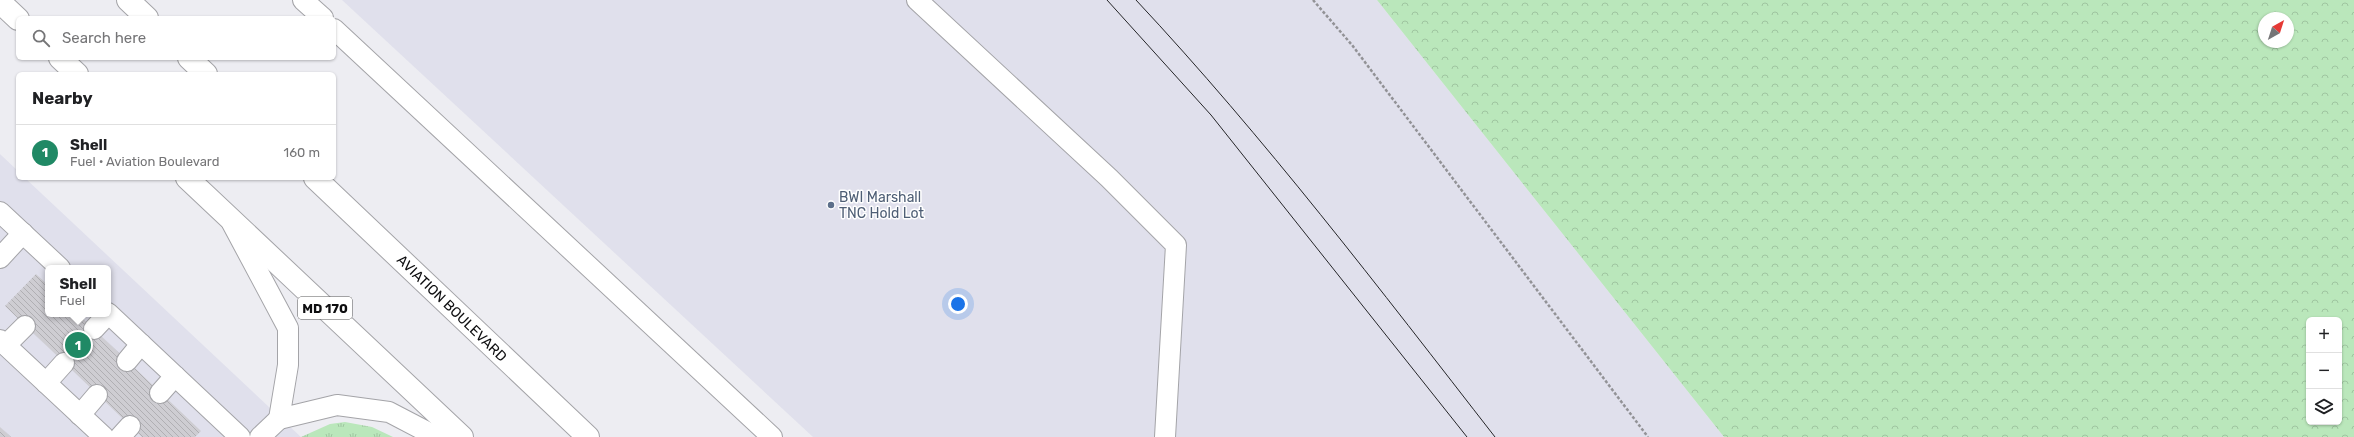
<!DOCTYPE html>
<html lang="en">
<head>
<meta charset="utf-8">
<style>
  :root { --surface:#fff; --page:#f2f2f2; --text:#202124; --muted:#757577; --line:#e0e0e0; --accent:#208965 }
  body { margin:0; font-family:Rubik,sans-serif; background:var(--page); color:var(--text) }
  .controls { position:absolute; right:12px; bottom:12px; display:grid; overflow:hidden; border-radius:6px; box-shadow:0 1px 3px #0004 }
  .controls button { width:36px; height:36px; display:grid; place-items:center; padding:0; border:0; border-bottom:1px solid var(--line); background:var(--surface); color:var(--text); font:20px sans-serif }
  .compass { position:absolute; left:2258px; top:12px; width:36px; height:36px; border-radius:50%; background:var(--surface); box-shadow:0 1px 3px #0004; rotate:39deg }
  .you { position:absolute; left:958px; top:304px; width:14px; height:14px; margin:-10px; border:3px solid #fff; border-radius:50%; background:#1a73e8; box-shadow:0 0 0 6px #1a73e833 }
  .badge { display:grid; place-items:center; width:26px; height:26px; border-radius:50%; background:var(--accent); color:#fff; font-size:13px; font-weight:700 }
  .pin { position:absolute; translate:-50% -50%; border:2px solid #fff; box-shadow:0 1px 4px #0006 }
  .popup { position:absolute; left:45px; top:265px; width:66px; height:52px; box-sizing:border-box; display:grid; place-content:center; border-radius:6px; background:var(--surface); filter:drop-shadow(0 1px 3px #0005); font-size:13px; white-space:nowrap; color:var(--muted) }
  .popup b { font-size:15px; color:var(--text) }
  .popup::after { content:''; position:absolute; left:50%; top:100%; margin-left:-8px; border:8px solid transparent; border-top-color:var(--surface) }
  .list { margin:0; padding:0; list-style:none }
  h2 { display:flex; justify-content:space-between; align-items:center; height:52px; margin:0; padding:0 16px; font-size:17px }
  h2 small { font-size:13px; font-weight:400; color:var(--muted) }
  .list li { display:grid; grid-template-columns:26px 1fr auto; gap:12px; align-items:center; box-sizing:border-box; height:56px; padding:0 16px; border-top:1px solid var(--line) }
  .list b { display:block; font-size:15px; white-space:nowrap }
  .list p { margin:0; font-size:13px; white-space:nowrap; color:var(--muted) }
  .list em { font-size:13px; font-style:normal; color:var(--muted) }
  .icon { flex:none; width:22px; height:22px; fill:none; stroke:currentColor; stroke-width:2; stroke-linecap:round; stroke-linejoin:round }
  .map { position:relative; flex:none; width:2354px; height:437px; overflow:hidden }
  .search { position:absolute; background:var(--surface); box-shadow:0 1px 3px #0004; left:16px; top:16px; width:320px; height:44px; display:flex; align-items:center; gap:10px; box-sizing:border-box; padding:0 14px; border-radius:6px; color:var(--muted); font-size:15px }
  .panel { position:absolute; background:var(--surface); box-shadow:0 1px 3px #0004; left:16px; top:72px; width:320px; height:108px; border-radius:6px }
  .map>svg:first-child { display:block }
</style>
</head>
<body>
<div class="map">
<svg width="2354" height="437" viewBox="0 0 2354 437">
  <defs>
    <pattern id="grass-tufts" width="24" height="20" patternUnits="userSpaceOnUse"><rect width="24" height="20" fill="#bae7bb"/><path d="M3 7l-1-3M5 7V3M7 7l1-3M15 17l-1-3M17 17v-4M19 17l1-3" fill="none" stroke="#9fc5a0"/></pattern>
    <pattern id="forest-crowns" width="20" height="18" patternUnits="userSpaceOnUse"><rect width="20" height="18" fill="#bae7bb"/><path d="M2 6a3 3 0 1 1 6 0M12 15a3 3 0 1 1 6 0" fill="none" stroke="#9fc5a0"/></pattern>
    <pattern id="building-back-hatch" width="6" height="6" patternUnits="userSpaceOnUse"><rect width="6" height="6" fill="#cecdd2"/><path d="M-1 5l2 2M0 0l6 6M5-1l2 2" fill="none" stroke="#b0afb3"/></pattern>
  </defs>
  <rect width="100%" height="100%" fill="#ededf2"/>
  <!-- built -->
  <g fill="#e0e0ec" fill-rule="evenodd">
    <polygon points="342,0 1377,0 1724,437 813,437"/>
    <path d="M 0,154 L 18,171 L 18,178 L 25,178 L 301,437 L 0,437 ZM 48,268 L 108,268 L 108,314 L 48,314 Z"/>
  </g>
  <!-- grass -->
  <polygon fill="url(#grass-tufts)" points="345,422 372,427 393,437 301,437 330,424"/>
  <!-- forest -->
  <path fill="url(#forest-crowns)" fill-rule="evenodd" d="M 1377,0 L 2354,0 L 2354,437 L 1724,437 ZM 2264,18 L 2288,18 L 2288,42 L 2264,42 ZM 2309,320 L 2339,320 L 2339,422 L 2309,422 Z"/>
  <!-- building -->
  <g fill="url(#building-back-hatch)">
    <polygon points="36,274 48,285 48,314 78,314 201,431 195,437 142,437 5,306"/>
    <polygon points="0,427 11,437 0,437"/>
  </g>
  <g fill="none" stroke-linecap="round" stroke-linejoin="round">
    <!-- lane casing -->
    <g stroke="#a4a4a8" stroke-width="22">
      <g id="lane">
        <polyline points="303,0 323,18"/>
        <polyline points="917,0 1109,178 1176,245 1165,437"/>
        <polyline points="334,29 772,437"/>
        <polyline points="0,212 60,268"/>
        <polyline points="232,223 288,328 288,365 279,419 337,405 389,412 437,437"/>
        <polyline points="0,258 23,233"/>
        <polyline points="108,313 240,437"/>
        <polyline points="94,329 108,314"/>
        <polyline points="0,340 104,437"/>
        <polyline points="6,345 25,326"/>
        <polyline points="127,361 141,344"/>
        <polyline points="46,383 64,363"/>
        <polyline points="160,393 175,376"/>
        <polyline points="80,415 97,395"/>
        <polyline points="120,437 130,426"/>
        <polyline points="260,437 279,419"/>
      </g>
    </g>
    <!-- primary casing -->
    <g stroke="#a4a4a8" stroke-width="24">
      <g id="primary">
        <polyline points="128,0 147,18"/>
        <polyline points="0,2 18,19"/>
        <polyline points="60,58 77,74"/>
        <polyline points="189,58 206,74"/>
        <polyline points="187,178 462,437"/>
        <polyline points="315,178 588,437"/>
      </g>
    </g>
    <!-- path -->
    <polyline stroke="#929296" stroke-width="2.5" stroke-dasharray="3 2" stroke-linecap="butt" points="1313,0 1352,45 1648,437"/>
    <!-- lane -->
    <use href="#lane" stroke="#fff" stroke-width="20"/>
    <!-- primary -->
    <use href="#primary" stroke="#fff" stroke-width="22"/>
    <!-- tram -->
    <g stroke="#252528" stroke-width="1">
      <polyline points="1107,0 1211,115 1467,437"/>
      <path d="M 1136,0 C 1265,138 1379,288 1495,437"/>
    </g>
  </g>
  <!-- markers -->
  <circle fill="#5c6f8a" stroke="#fff" stroke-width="1.5" cx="831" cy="205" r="4"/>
  <g text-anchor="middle" stroke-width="3" stroke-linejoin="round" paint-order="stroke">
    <!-- shield labels -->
    <rect fill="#fff" stroke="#565657" stroke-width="1" x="298" y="297" width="54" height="22" rx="3"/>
    <g font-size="13" font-weight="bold" fill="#0d0d0f">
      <text x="325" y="313">MD 170</text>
    </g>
    <!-- service labels -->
    <g font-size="14" fill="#4e5e75" stroke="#fff" text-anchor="start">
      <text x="839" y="202">BWI Marshall<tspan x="839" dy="16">TNC Hold Lot</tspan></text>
    </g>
    <!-- street labels -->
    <g font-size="14" fill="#0d0d0f" stroke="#fff">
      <text transform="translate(452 308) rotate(44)" y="5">AVIATION BOULEVARD</text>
    </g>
  </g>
</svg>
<div class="controls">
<button>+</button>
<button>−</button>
<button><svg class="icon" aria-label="layers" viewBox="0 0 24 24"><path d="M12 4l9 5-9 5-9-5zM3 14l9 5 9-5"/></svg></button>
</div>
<svg class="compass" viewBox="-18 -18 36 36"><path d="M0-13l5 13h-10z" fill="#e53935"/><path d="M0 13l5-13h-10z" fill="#757577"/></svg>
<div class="you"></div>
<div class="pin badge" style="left:78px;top:345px">1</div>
<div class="popup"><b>Shell</b>Fuel</div>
<div class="search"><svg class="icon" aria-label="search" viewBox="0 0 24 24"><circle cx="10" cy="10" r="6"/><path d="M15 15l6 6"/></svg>Search here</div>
<section class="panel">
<h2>Nearby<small></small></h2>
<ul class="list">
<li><span class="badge">1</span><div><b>Shell</b><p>Fuel · Aviation Boulevard</p></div><em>160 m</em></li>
</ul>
</section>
</div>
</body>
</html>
